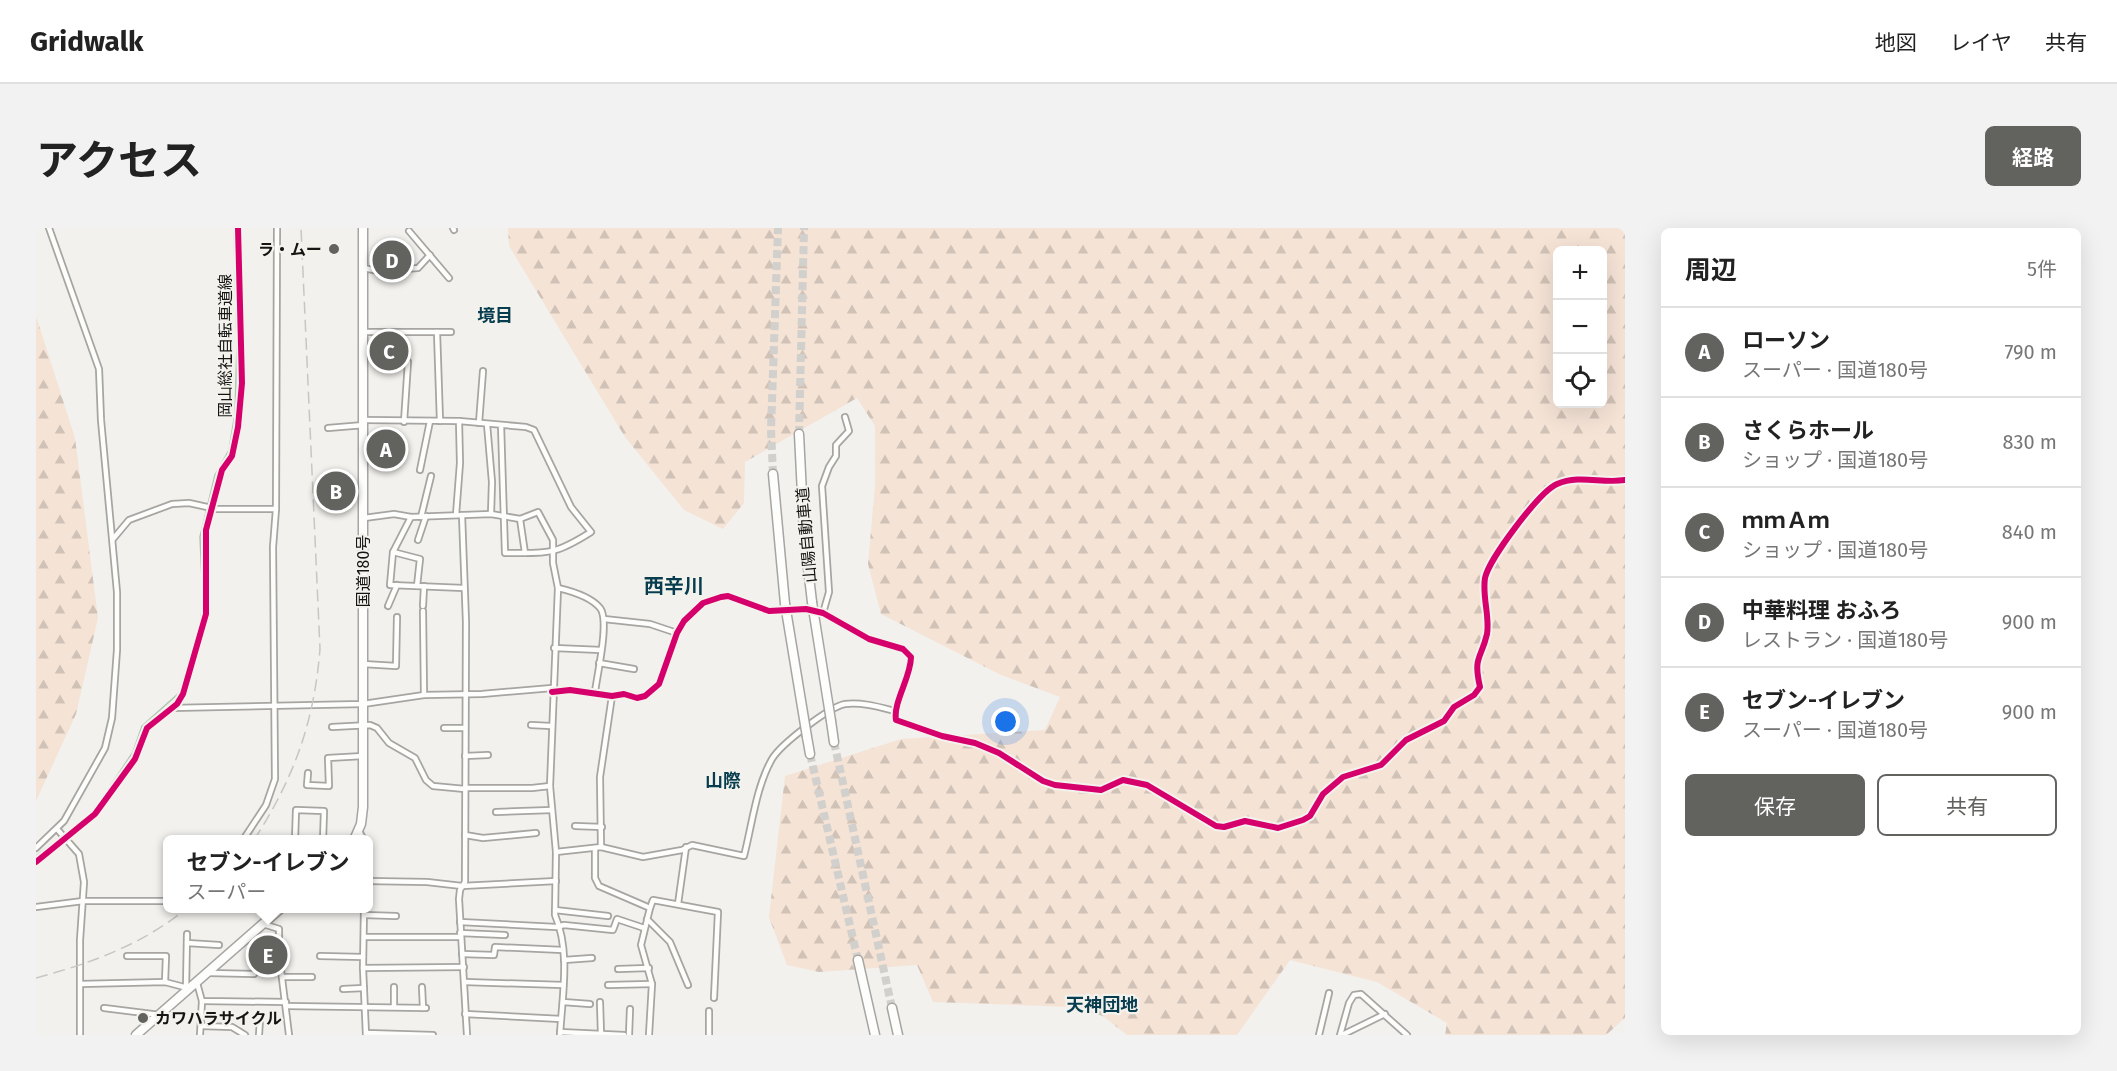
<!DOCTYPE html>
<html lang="ja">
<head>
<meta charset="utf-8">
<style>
  :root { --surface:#fff; --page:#f2f2f2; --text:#222; --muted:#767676; --line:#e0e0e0; --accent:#62625f }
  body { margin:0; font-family:"Fira Sans","Noto Sans JP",sans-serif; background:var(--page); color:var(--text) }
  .controls { position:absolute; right:18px; top:18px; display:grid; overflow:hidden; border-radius:9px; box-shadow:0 6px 24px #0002 }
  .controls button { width:54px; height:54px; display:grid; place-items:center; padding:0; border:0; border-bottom:2px solid var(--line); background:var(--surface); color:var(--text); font:30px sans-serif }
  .you { position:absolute; left:970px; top:494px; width:21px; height:21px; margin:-15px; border:4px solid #fff; border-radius:50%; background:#1a73e8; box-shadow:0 0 0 9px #1a73e833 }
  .badge { display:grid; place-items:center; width:39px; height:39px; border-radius:50%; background:var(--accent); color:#fff; font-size:20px; font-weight:700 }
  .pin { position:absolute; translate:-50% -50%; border:3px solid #fff; box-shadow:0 2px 6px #0006 }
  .popup { position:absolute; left:127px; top:607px; width:210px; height:78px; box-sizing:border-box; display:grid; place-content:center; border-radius:9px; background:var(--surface); filter:drop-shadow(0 2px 4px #0005); font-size:20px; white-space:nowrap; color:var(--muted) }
  .popup b { font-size:22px; color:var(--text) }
  .popup::after { content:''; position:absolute; left:50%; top:100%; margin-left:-12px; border:12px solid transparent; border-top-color:var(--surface) }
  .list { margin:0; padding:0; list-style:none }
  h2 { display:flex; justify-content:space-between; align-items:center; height:78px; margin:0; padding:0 24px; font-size:26px }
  h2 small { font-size:20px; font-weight:400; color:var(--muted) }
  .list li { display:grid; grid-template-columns:39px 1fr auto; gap:18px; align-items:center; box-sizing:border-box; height:90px; padding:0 24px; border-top:2px solid var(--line) }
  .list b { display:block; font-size:22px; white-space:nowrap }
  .list p { margin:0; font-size:20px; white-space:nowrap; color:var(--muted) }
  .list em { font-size:20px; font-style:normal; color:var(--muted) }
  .actions { display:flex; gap:12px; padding:18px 24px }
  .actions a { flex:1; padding:14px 0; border:2px solid var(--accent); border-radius:9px; text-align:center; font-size:21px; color:var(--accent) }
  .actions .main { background:var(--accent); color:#fff }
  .icon { flex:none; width:33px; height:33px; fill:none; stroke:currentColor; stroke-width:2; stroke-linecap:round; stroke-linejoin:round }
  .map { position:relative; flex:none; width:1589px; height:807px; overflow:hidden; border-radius:9px }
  header { display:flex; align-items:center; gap:36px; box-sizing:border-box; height:84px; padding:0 30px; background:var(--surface); border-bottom:2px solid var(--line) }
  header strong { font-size:28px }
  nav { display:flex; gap:33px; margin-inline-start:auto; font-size:21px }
  .intro { display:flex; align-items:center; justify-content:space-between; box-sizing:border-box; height:144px; padding:0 36px }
  h1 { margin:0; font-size:42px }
  .button { padding:15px 27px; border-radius:9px; background:var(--accent); color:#fff; font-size:21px; font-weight:700 }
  main { display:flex; gap:36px; padding:0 36px }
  aside { flex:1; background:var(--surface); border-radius:9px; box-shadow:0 6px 24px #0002 }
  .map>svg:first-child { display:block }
</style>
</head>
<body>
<header>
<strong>Gridwalk</strong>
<nav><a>地図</a><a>レイヤ</a><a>共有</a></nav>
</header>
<div class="intro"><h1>アクセス</h1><a class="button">経路</a></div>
<main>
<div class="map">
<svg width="1589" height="807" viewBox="0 0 1589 807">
  <defs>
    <pattern id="forest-firs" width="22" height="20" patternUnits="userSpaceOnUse" patternTransform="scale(1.5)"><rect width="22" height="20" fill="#f5e3d6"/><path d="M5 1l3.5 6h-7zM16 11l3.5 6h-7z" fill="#d1c2b7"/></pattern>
  </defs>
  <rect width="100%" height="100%" fill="#f2f1ed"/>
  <!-- forest -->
  <g fill="url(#forest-firs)" fill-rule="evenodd">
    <path d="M 472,0 L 1589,0 L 1589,790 L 1570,807 L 1409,807 L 1411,795 L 1341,754 L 1254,732 L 1201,807 L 1091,807 L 1067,788 L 1034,779 L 897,774 L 881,737 L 783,744 L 751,737 L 733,689 L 749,548 L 865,511 L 1009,502 L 1024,469 L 965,447 L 845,386 L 832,336 L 839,258 L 839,198 L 821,170 L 709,234 L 708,275 L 687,301 L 648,282 L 589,209 L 473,18 ZM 1522,22 L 1566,22 L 1566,176 L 1522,176 Z"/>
    <polygon points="0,88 39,210 62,390 40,486 0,573"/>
  </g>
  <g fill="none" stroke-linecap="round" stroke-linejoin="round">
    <!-- stream -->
    <g stroke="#adc5b0" stroke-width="1.5">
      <polyline points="29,606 59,581 97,524 106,498 143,465 165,391 167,373 164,309 179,247 193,222 199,185 201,116 198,0"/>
      <polyline points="0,628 25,609"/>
    </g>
    <!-- highway-tunnel -->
    <g stroke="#d1d0cc" stroke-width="8" stroke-dasharray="8 4" stroke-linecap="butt">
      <polyline points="763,206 768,0"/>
      <polyline points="737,246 735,202 742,0"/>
      <polyline points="798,514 856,780"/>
      <polyline points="774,526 822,732"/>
    </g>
    <!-- street casing -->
    <g stroke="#a6a5a2" stroke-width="8">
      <g id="street">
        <polyline points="417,0 418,2"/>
        <polyline points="373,3 413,50"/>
        <polyline points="327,40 343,43 382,40 394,27"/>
        <polyline points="328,104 415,104"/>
        <polyline points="401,104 404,193"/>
        <path d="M 328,192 L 423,193 L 490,199 L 498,202 L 535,279 L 555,304 C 517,328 512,325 469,325 L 465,197"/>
        <polyline points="368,194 372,134"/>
        <polyline points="443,195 447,143"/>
        <polyline points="451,196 456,254 455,286"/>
        <polyline points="292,200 328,197"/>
        <polyline points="384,242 394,193"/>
        <polyline points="420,287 424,235 423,193"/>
        <polyline points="426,287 430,394 429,654 424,662 423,671 431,807"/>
        <polyline points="375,289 357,324 354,357 428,360"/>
        <polyline points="385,289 395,248"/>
        <path d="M 328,290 L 358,286 L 375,289 L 455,286 L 484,291 L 502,284 L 517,312 L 517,335 L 522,360 L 514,558 L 520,624 L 519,687 C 535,724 526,769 524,807"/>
        <polyline points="484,291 489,325"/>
        <polyline points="77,311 93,292 136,276 153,275 180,281 240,281"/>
        <polyline points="382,312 390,288"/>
        <polyline points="357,324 384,331 381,358"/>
        <path d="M 522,360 C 535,363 555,369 564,380 C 574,392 561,447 559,464"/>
        <polyline points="352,378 361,357"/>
        <polyline points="387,378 388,358"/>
        <polyline points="387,383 388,467"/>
        <polyline points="787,385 793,364 786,258 793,239 800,228 800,217 813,203 809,189"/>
        <polyline points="568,391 614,396 641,405"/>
        <polyline points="518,420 565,422"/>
        <polyline points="563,435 598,441"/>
        <polyline points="327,436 360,438 361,389"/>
        <path d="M 516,464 L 534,462 L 576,468 L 588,466 L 601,470 L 609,468 L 623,456 L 641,405 L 648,393 L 667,375 L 685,369 L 692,368 L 733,383 L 770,381 L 787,385 L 833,411 L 867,421 L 875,429 C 875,449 857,474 860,492 L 906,508 L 939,515 L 963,525 L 1007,553 L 1019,557 L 1065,562 L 1087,552 L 1111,557 L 1180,598 L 1188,599 L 1209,593 L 1242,600 L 1267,592 L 1274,588 L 1287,566 L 1307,549 L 1345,537 L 1370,512 L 1408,493 L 1418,479 L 1438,467 L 1444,459 C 1437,428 1445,432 1451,406 C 1454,388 1446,369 1449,350 C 1453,331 1503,264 1521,256 C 1544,246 1566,256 1589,252"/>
        <polyline points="135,480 327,476 388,467 446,466 516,460"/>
        <polyline points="495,497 515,498"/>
        <polyline points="296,499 334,497 341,500 353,515 379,530 390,552 397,558 429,561"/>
        <polyline points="408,500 429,500"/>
        <polyline points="429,528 452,527"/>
        <polyline points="272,545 271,557 293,558 292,530 327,528"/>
        <polyline points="429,560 496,560 514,558"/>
        <polyline points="460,584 516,582"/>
        <polyline points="539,598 566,599"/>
        <polyline points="21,601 43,626 48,654 44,712 44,807"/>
        <polyline points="323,603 328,612"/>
        <polyline points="429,607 447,610 500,605"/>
        <polyline points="207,612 230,577 239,551 237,319 240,281 241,0"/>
        <polyline points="259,612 260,582 288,583 287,612"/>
        <polyline points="565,619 564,549 576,468"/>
        <polyline points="0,620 28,593 69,520 76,490 81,422 81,364 65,192 63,141 13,0"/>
        <polyline points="559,620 559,650 563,658 614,680 605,717 616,756 613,807"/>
        <path d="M 520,624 L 565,619 L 607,629 L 646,622 L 656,617 L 708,628 C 716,597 720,559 736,531 C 745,516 793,479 809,476 C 826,474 843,479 859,483"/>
        <polyline points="332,653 391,654 426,658 520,653"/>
        <polyline points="642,676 650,619"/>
        <polyline points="0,679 47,673 132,673"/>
        <polyline points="226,680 233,690"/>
        <polyline points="328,680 327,740 330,807"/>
        <polyline points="614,680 617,672 682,684 678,770"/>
        <polyline points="194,681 206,680"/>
        <polyline points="519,682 572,688"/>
        <polyline points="328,687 360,688"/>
        <polyline points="611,691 634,714 652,757"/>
        <polyline points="424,694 520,699 528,697 577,702 581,691 608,700"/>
        <polyline points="227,696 243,701 243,726 253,807"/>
        <polyline points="424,705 469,707"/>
        <polyline points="328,709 424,709"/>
        <polyline points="151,715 183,717"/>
        <polyline points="426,726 458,727 459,719 527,722"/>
        <polyline points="91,728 130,728 129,754"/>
        <polyline points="284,728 327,729"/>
        <polyline points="528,732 556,730"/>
        <polyline points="327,740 428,739"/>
        <polyline points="582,741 613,740"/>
        <polyline points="173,745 218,746"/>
        <polyline points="246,749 276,749"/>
        <polyline points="429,754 527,757"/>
        <polyline points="161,755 166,773 250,774"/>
        <polyline points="44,756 129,754 148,759"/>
        <polyline points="572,757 616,756"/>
        <polyline points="386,759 387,780"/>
        <polyline points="150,761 151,706"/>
        <polyline points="307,761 328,760"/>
        <polyline points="527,774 554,776"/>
        <polyline points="564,774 565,806"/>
        <polyline points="250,778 390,780"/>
        <polyline points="358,779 358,759"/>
        <polyline points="68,780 124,787"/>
        <polyline points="673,783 673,807"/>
        <polyline points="429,786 525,791"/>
        <polyline points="165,798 196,799 209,807"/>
        <polyline points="524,804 588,807"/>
        <polyline points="330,805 397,807"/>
        <polyline points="164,807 166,773"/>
        <polyline points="223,807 224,791"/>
        <polyline points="593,807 594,781"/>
        <polyline points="1283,807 1293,765"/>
        <polyline points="1304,807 1313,775 1318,767 1325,766 1371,807"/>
        <polyline points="1306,807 1349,786"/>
      </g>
    </g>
    <!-- highway casing -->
    <g stroke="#a6a5a2" stroke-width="11">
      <g id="highway">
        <polyline points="763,206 768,306 776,374"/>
        <polyline points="737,246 749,376"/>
        <polyline points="795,493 798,514"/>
        <polyline points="771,509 774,526"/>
        <polyline points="318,612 325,596 327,579 327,0"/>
        <polyline points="822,732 839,807"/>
        <polyline points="856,780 862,807"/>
        <polyline points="100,807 245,680"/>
      </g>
    </g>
    <!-- street -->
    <use href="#street" stroke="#fdfdfc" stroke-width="4.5"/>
    <!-- highway -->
    <use href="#highway" stroke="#fdfdfc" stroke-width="8"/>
    <!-- rail -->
    <g stroke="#c7c6c5" stroke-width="1.5" stroke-dasharray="12 6" stroke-linecap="butt">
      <path d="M 218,612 C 258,550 278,495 284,421 L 265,0"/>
      <path d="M 0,750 C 55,735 106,717 151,680"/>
    </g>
    <!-- highway-bridge casing -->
    <g stroke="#a6a5a2" stroke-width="11" stroke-linecap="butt">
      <g id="highway-bridge">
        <polyline points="776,374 795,493"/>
        <polyline points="749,376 771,509"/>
      </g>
    </g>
    <!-- highway-bridge -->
    <use href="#highway-bridge" stroke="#fdfdfc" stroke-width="8"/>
    <!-- cycleway casing -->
    <g stroke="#f3f2ec" stroke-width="10">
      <g id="cycleway">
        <path d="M 516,464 L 534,462 L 576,468 L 588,466 L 601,470 L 609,468 L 623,456 L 641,405 L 648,393 L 667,375 L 685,369 L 692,368 L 733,383 L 770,381 L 787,385 L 833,411 L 867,421 L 875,429 C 875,449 857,474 860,492 L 906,508 L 939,515 L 963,525 L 1007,553 L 1019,557 L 1065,562 L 1087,552 L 1111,557 L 1180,598 L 1188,599 L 1209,593 L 1242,600 L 1267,592 L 1274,588 L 1287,566 L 1307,549 L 1345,537 L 1370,512 L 1408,493 L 1418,479 L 1438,467 L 1444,459 C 1437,428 1445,432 1451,406 C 1454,388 1446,369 1449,350 C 1453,331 1503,264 1521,256 C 1544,246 1566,256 1589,252"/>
        <polyline points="0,634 59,586 99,531 111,500 141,476 147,466 170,386 170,302 186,242 196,228 202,199 206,155 202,0"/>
      </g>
    </g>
    <!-- cycleway -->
    <use href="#cycleway" stroke="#d6006c" stroke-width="6"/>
  </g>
  <!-- markers -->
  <g fill="#62625f" stroke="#f3f2ec" stroke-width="2">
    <circle cx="298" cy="21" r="6"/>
    <circle cx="107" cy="790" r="6"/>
  </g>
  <g text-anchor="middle" stroke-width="4.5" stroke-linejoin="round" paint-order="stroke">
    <!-- poi labels -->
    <g font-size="16" font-weight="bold" fill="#151513" stroke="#f3f2ec" text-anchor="end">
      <text x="286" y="27">ラ・ムー</text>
      <text x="119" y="796" text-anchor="start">カワハラサイクル</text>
    </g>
    <!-- street labels -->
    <g font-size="16" fill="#151513" stroke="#f3f2ec">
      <text transform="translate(189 118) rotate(-90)" y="6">岡山総社自転車道線</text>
      <text transform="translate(770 307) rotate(-95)" y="6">山陽自動車道</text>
      <text transform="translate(327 343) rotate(-90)" y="6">国道180号</text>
    </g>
    <!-- neighbourhood labels -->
    <g font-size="18" font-weight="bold" fill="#073d4f" stroke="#f3f2ec">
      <text x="459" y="94">境目</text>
      <text x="687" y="559">山際</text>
      <text x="1066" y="783">天神団地</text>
    </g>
    <!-- quarter labels -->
    <g font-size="20" font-weight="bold" fill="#073d4f" stroke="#f3f2ec">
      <text x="638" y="365">西辛川</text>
    </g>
  </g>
</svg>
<div class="controls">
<button>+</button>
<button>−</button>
<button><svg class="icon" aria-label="locate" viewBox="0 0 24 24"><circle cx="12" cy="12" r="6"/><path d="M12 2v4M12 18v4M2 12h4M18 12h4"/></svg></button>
</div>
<div class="you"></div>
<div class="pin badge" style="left:350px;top:221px">A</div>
<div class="pin badge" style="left:300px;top:263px">B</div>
<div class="pin badge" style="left:353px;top:123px">C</div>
<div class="pin badge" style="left:356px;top:32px">D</div>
<div class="pin badge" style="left:232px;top:727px">E</div>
<div class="popup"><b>セブン-イレブン</b>スーパー</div>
</div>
<aside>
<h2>周辺<small>5件</small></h2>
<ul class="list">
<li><span class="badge">A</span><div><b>ローソン</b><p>スーパー · 国道180号</p></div><em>790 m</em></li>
<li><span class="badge">B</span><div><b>さくらホール</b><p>ショップ · 国道180号</p></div><em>830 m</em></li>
<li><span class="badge">C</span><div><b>ｍｍＡｍ</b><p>ショップ · 国道180号</p></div><em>840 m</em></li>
<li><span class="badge">D</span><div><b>中華料理 おふろ</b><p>レストラン · 国道180号</p></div><em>900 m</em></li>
<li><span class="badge">E</span><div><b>セブン-イレブン</b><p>スーパー · 国道180号</p></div><em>900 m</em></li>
</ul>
<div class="actions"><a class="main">保存</a><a>共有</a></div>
</aside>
</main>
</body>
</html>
